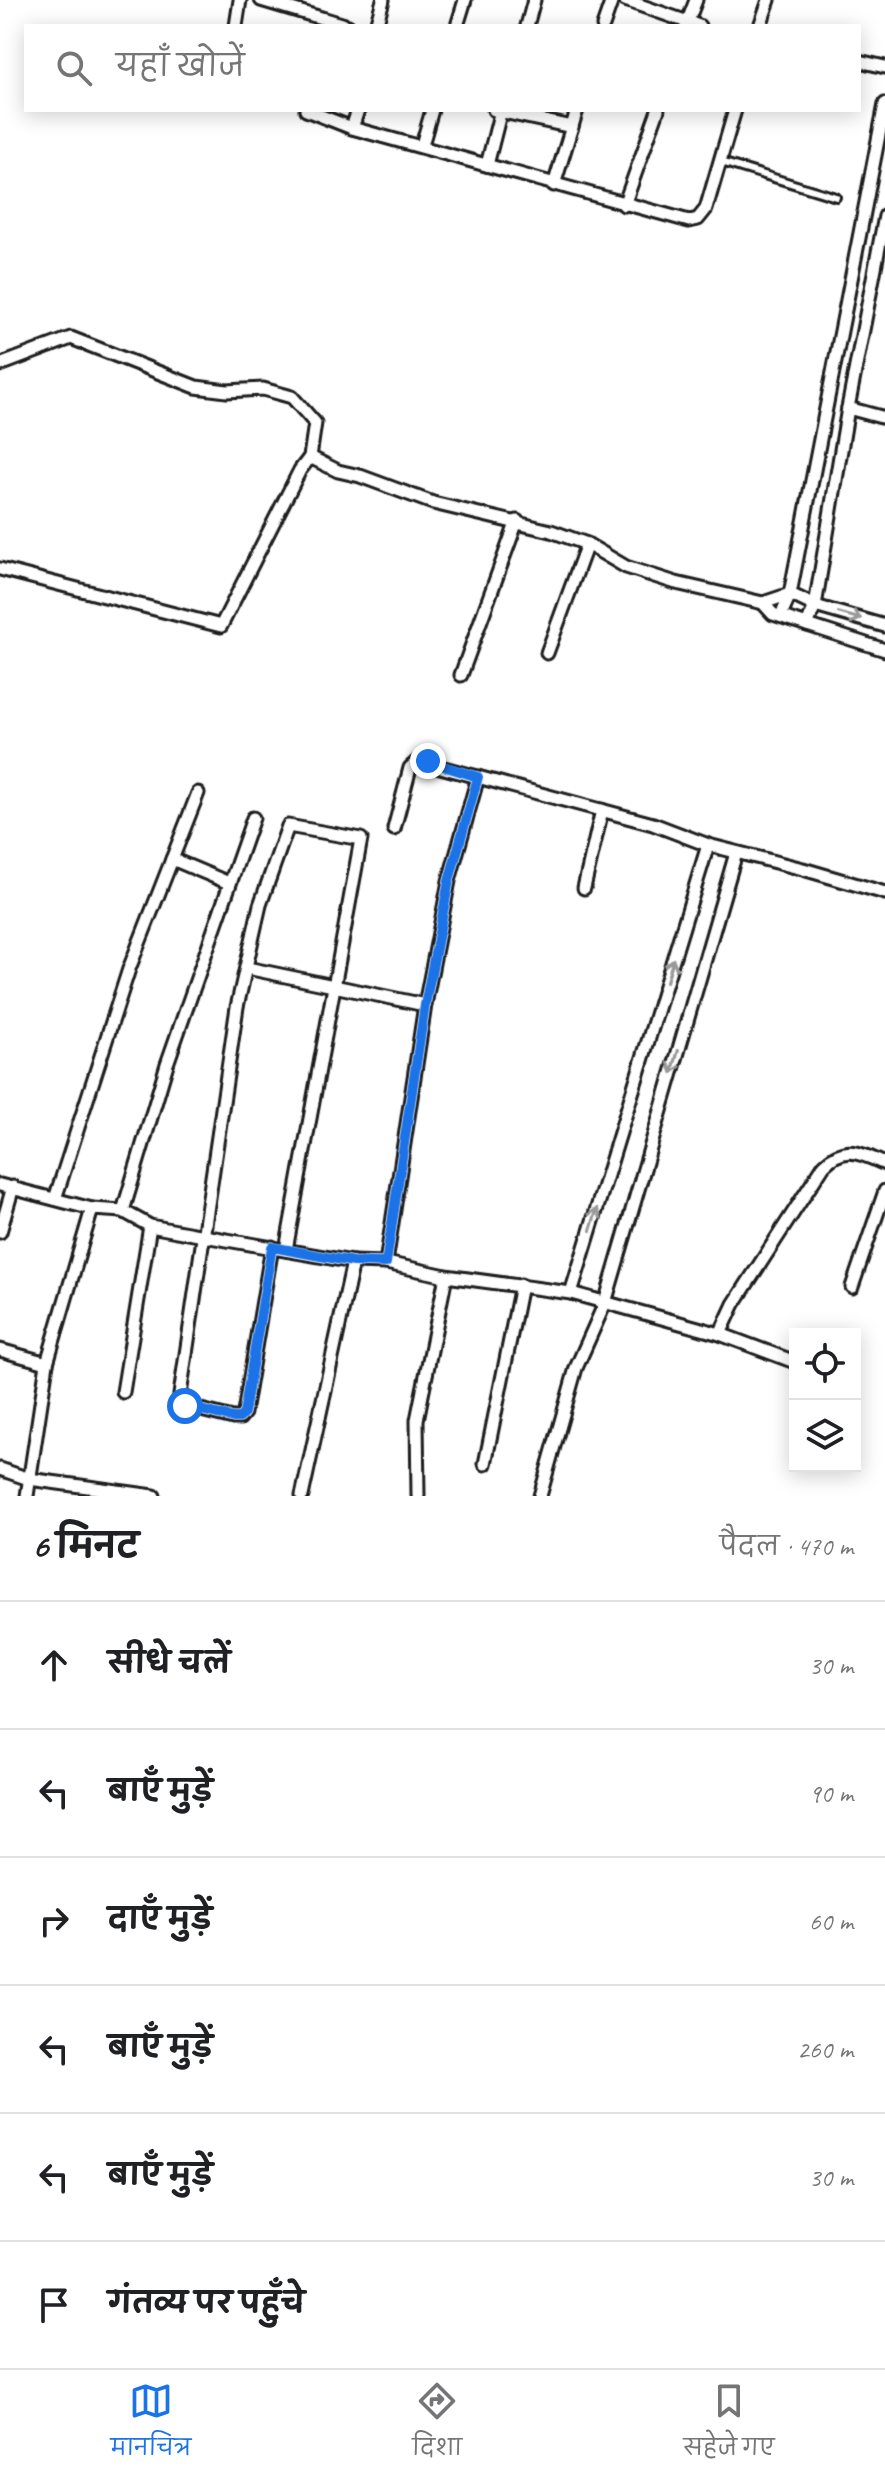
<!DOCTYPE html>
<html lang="hi">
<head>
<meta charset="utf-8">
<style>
  :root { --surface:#fff; --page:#f6f6f6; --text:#202124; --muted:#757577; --line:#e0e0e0; --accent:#1a73e8 }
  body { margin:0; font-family:Caveat,"Playpen Sans Deva",sans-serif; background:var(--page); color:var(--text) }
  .controls { position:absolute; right:24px; bottom:24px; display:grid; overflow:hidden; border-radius:0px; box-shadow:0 4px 20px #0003 }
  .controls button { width:72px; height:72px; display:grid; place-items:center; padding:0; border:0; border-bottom:2px solid var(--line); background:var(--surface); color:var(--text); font:40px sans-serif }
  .stop { position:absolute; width:24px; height:24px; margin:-18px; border:6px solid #1a73e8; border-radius:50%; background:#fff }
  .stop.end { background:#1a73e8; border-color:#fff; box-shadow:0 2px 8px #0008 }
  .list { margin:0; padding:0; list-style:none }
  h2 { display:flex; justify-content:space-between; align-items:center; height:104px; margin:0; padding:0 32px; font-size:34px }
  h2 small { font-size:26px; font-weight:400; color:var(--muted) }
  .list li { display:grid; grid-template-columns:52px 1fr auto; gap:24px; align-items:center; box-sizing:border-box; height:128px; padding:0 32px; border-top:2px solid var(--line) }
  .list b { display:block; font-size:30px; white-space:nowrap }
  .list em { font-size:26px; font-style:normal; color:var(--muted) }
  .icon { flex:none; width:44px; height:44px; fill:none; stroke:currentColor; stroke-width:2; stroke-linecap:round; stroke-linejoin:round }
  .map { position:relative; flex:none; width:885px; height:1496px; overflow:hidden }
  .search { position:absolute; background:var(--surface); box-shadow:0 4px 20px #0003; left:24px; right:24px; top:24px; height:88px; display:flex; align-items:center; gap:20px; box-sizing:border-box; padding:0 28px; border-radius:0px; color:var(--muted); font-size:30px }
  .sheet { height:872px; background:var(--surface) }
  nav { display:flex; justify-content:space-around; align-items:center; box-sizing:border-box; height:112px; border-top:2px solid var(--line); background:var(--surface); font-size:22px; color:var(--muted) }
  nav a { display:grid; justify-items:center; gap:4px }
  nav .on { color:var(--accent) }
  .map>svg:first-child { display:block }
</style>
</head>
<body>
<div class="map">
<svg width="885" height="1496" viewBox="0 0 885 1496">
  <rect width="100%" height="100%" fill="#fff"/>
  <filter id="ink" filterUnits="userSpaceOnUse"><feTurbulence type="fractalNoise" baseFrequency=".0125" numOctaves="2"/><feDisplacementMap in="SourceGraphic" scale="16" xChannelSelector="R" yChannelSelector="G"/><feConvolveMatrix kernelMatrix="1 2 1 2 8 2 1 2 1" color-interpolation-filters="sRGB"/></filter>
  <g filter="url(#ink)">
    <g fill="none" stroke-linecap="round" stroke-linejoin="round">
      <!-- service casing -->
      <g stroke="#1c1c1c" stroke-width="12">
        <polyline id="service" points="718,161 836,197"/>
      </g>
      <!-- minor casing -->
      <g stroke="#1c1c1c" stroke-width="17">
        <g id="minor">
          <polyline points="261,0 348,26"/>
          <polyline points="625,0 699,26"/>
          <polyline points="236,26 240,0"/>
          <polyline points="376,26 383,0"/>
          <polyline points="457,26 465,0"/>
          <polyline points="527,26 534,0"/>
          <polyline points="603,26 612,0"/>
          <polyline points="686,26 696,0"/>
          <polyline points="760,26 769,0"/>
          <polyline points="859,61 885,67"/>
          <polyline points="306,110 352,128 689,221 698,219 706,209 735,110"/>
          <polyline points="494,110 572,127"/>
          <polyline points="352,128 358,110"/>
          <polyline points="422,145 432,110"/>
          <polyline points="487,165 501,110"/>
          <polyline points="554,185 577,110"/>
          <polyline points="624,205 658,110"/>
          <polyline points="0,365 71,338 196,387 227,391 263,389 292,397 315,423 310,457 338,471 360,476 433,503 551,531 587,544 626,567 676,583 763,603 790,594 815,606 885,626"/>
          <polyline points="848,408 885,418"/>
          <polyline points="0,569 221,626 300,470 310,457"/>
          <polyline points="763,603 773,614 885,650"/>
          <polyline points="781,616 790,594 885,104"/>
          <polyline points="807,625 815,606 848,408 885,216"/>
          <polyline points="547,653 587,544"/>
          <polyline points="461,675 517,521"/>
          <polyline points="394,829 410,768 418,761 653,824 708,845 803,869 885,893"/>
          <polyline points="172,859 229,883"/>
          <polyline points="584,888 602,810"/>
          <polyline points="247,968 425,1005"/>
          <polyline points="0,1185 92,1209"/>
          <polyline points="55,1199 129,969 198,793"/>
          <polyline points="123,1211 167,1064 253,818"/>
          <polyline points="0,1232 13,1187"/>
          <polyline points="272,1247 244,1413 240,1418 233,1418 185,1406 180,1403 180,1395 237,1007 260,905 288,826 361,839 286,1250"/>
          <polyline points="386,1263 425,1005 449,881 478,777"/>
          <polyline points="852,1287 885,1191"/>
          <polyline points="571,1293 708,845"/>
          <path d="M 720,1334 L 734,1304 L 824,1165 C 845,1144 860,1153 885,1164"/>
          <polyline points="0,1350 47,1363"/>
          <polyline points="123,1392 150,1226"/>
          <polyline points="485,1464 521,1285"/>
          <polyline points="0,1469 29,1479 154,1496"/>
          <polyline points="27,1496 47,1363 92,1209 123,1211 150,1226 204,1236 353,1262 386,1263 446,1276 571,1293 720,1334 795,1362"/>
          <polyline points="302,1496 353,1262"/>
          <polyline points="418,1496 417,1420 446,1276"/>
          <polyline points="540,1496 576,1368 605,1303 736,853"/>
        </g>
      </g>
      <!-- service -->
      <use href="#service" stroke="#fff" stroke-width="6"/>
      <!-- minor -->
      <use href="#minor" stroke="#fff" stroke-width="11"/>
    </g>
    <!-- one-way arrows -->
    <defs><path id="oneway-shaft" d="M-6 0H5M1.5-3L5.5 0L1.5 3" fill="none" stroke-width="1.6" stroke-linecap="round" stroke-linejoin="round" transform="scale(2)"/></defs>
    <g stroke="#999">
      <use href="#oneway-shaft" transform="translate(850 616) rotate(16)"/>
      <use href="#oneway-shaft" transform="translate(670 970) rotate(-73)"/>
      <use href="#oneway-shaft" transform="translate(675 1062) rotate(106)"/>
      <use href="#oneway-shaft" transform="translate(594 1219) rotate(-73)"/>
    </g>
  </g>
  <g fill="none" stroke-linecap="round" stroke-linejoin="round" filter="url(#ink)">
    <!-- route -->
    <polyline stroke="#1a73e8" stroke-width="10" points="185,1406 233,1418 240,1418 244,1413 272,1247 353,1262 386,1263 425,1005 449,881 478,777 428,761"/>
  </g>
</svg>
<div class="controls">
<button><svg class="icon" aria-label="locate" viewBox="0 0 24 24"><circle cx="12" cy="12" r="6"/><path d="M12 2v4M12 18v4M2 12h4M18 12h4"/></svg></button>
<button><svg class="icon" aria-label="layers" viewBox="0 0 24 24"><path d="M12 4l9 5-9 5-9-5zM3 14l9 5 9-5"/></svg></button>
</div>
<div class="stop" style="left:185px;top:1406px"></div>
<div class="stop end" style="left:428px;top:761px"></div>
<div class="search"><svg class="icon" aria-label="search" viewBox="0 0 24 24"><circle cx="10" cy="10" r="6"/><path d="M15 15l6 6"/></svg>यहाँ खोजें</div>
</div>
<section class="sheet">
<h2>6 मिनट<small>पैदल · 470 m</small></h2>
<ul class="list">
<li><svg class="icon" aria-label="ahead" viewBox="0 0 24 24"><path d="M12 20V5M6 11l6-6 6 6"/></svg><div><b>सीधे चलें</b></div><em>30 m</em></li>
<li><svg class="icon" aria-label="left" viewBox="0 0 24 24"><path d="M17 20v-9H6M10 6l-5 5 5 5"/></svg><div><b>बाएँ मुड़ें</b></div><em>90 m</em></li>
<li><svg class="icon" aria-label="right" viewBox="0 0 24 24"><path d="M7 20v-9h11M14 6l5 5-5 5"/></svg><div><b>दाएँ मुड़ें</b></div><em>60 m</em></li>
<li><svg class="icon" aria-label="left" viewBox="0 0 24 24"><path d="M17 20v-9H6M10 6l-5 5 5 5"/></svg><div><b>बाएँ मुड़ें</b></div><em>260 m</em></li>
<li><svg class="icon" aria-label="left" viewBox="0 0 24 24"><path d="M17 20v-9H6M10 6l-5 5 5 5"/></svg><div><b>बाएँ मुड़ें</b></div><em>30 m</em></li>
<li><svg class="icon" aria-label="arrive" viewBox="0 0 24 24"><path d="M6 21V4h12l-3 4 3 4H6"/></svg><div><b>गंतव्य पर पहुँचे</b></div></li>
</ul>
</section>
<nav>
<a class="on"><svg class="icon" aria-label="map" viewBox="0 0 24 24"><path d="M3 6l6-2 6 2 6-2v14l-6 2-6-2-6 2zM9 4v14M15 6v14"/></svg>मानचित्र</a>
<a><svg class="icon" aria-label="directions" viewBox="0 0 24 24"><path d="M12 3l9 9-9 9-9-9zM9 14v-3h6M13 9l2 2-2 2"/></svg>दिशा</a>
<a><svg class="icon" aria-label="saved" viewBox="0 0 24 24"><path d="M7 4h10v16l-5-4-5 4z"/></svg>सहेजे गए</a>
</nav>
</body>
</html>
